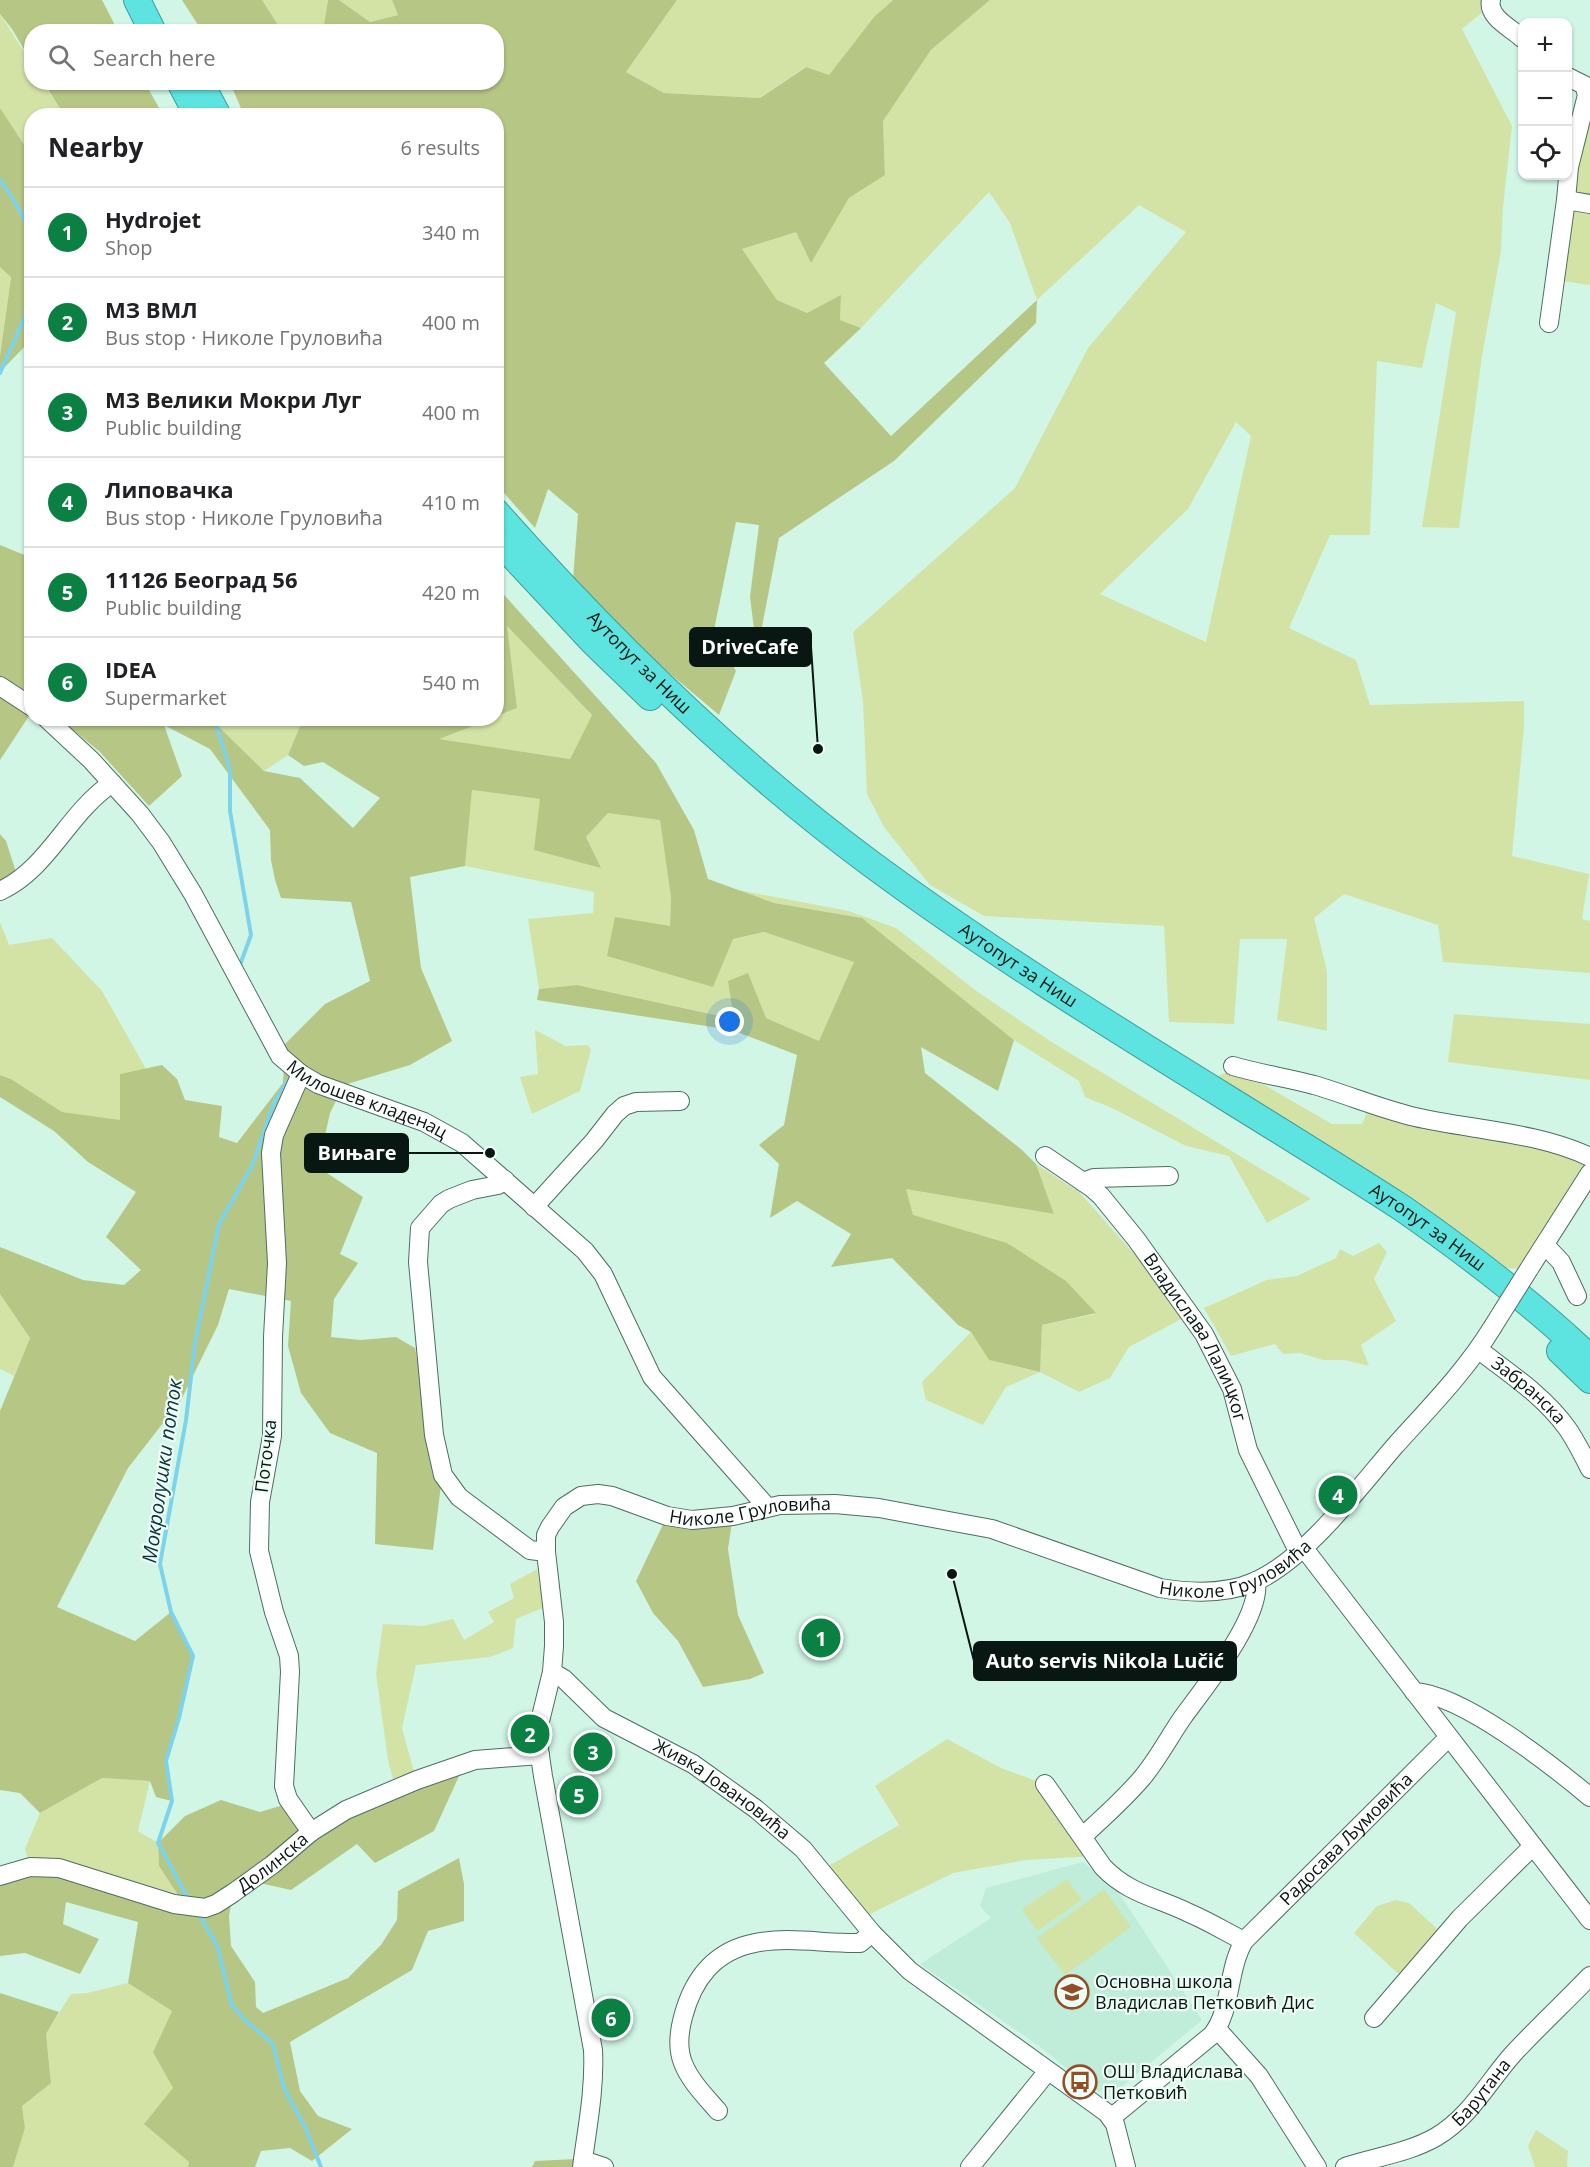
<!DOCTYPE html>
<html lang="en">
<head>
<meta charset="utf-8">
<style>
  :root { --surface:#fff; --page:#f2f2f2; --text:#202124; --muted:#757577; --line:#e0e0e0; --accent:#0b8043 }
  body { margin:0; font-family:"Open Sans",sans-serif; background:var(--page); color:var(--text) }
  .controls { position:absolute; right:18px; top:18px; display:grid; overflow:hidden; border-radius:12px; box-shadow:0 2px 4px #0004 }
  .controls button { width:54px; height:54px; display:grid; place-items:center; padding:0; border:0; border-bottom:2px solid var(--line); background:var(--surface); color:var(--text); font:30px sans-serif }
  .you { position:absolute; left:730px; top:1022px; width:21px; height:21px; margin:-15px; border:4px solid #fff; border-radius:50%; background:#1a73e8; box-shadow:0 0 0 9px #1a73e833 }
  .badge { display:grid; place-items:center; width:39px; height:39px; border-radius:50%; background:var(--accent); color:#fff; font-size:20px; font-weight:700 }
  .pin { position:absolute; translate:-50% -50%; border:3px solid #fff; box-shadow:0 2px 6px #0006 }
  .list { margin:0; padding:0; list-style:none }
  h2 { display:flex; justify-content:space-between; align-items:center; height:78px; margin:0; padding:0 24px; font-size:26px }
  h2 small { font-size:20px; font-weight:400; color:var(--muted) }
  .list li { display:grid; grid-template-columns:39px 1fr auto; gap:18px; align-items:center; box-sizing:border-box; height:90px; padding:0 24px; border-top:2px solid var(--line) }
  .list b { display:block; font-size:22px; white-space:nowrap }
  .list p { margin:0; font-size:20px; white-space:nowrap; color:var(--muted) }
  .list em { font-size:20px; font-style:normal; color:var(--muted) }
  .icon { flex:none; width:33px; height:33px; fill:none; stroke:currentColor; stroke-width:2; stroke-linecap:round; stroke-linejoin:round }
  .map { position:relative; flex:none; width:1590px; height:2167px; overflow:hidden }
  .search { position:absolute; background:var(--surface); box-shadow:0 2px 4px #0004; left:24px; top:24px; width:480px; height:66px; display:flex; align-items:center; gap:15px; box-sizing:border-box; padding:0 21px; border-radius:24px; color:var(--muted); font-size:22px }
  .panel { position:absolute; background:var(--surface); box-shadow:0 2px 4px #0004; left:24px; top:108px; width:480px; height:618px; border-radius:24px }
  .map>svg:first-child { display:block }
</style>
</head>
<body>
<div class="map">
<svg width="1590" height="2167" viewBox="0 0 1590 2167">
  <rect width="100%" height="100%" fill="#d1f6e6"/>
  <!-- built -->
  <polygon fill="#bfedda" points="1083,1862 1117,1890 1202,2020 1119,2089 1106,2092 1093,2090 1039,2046 920,1964 991,1918 980,1906 986,1888"/>
  <!-- green -->
  <g fill="#d3e3a6" fill-rule="evenodd">
    <polygon points="262,0 328,0 323,31 282,31"/>
    <polygon points="339,0 392,0 398,15 370,22"/>
    <polygon points="677,0 893,0 874,17 829,75 805,67 760,98 664,93 626,72"/>
    <path d="M 990,0 L 1491,0 L 1490,6 L 1462,29 L 1512,126 L 1503,207 L 1501,251 L 1482,356 L 1459,528 L 1422,527 L 1456,312 L 1436,303 L 1422,368 L 1377,361 L 1370,535 L 1330,535 L 1289,628 L 1356,660 L 1370,705 L 1524,701 L 1524,727 L 1512,856 L 1589,874 L 1582,919 L 1590,921 L 1590,973 L 1443,962 L 1438,925 L 1344,894 L 1314,918 L 1327,971 L 1327,1031 L 1277,1020 L 1287,939 L 1240,939 L 1234,1024 L 1169,1022 L 1164,926 L 984,916 L 930,885 L 884,827 L 867,794 L 863,702 L 853,632 L 1015,488 L 1088,348 L 1186,232 L 1139,205 L 1037,300 L 1010,223 L 989,192 L 861,328 L 840,320 L 841,296 L 807,313 L 777,300 L 741,249 L 796,231 L 811,262 L 849,198 L 885,175 L 883,121 L 931,50 ZM 1236,422 L 1251,436 L 1206,642 L 1100,594 L 1188,509 Z"/>
    <polygon points="0,14 31,63 32,82 43,83 64,115 32,116 31,155 0,108"/>
    <polygon points="1590,116 1590,285 1562,281 1576,200 1585,199 1577,191 1578,167"/>
    <polygon points="0,267 11,276 0,356"/>
    <polygon points="506,625 592,715 570,759 438,739 491,719 496,718 497,716 517,708"/>
    <polygon points="211,719 303,719 288,755 264,771"/>
    <polygon points="472,790 540,799 600,868 586,837 609,812 660,819 671,898 670,926 733,939 764,932 855,962 819,1041 766,1018 735,1019 577,985 539,989 528,919 593,913 594,892 465,866"/>
    <polygon points="733,889 849,911 896,928 975,990 1050,1041 1311,1199 1267,1223 1229,1156 1186,1146 1112,1108 1085,1097 1079,1081 1014,1040 862,918 774,903"/>
    <polygon points="0,922 9,945 52,938 102,991 146,1069 120,1074 121,1121 62,1112 11,1079 0,1075"/>
    <polygon points="1454,1014 1590,1024 1590,1080 1448,1062"/>
    <polygon points="535,1030 566,1046 588,1045 591,1050 580,1091 532,1114 520,1077 538,1074"/>
    <polygon points="1235,1068 1332,1124 1362,1124 1371,1103 1590,1157 1590,1173 1529,1269 1501,1268 1214,1078"/>
    <polygon points="1036,1164 1079,1192 1162,1285 1183,1318 1129,1347 1110,1378 1079,1392 1040,1372 1006,1387 983,1425 926,1400 922,1382 971,1332 989,1360 1039,1372 1042,1325 1095,1314 1007,1243 913,1216 905,1188 1054,1214"/>
    <polygon points="1379,1243 1387,1252 1374,1279 1396,1321 1361,1345 1369,1366 1345,1360 1323,1360 1300,1353 1283,1354 1275,1344 1231,1356 1204,1308 1267,1280 1297,1276 1336,1258 1340,1249 1353,1256"/>
    <polygon points="0,1294 30,1338 14,1376 0,1369"/>
    <polygon points="537,1569 543,1608 516,1619 513,1648 490,1657 416,1665 402,1728 416,1779 395,1787 388,1760 376,1674 383,1624 423,1626 453,1619 464,1640 494,1622 488,1612 514,1598 510,1584"/>
    <polygon points="947,1739 1001,1768 1045,1784 1095,1856 1026,1860 953,1873 860,1919 822,1870 899,1825 875,1786"/>
    <polygon points="102,1778 150,1781 138,1831 158,1843 159,1866 179,1898 30,1867 25,1849 40,1813"/>
    <polygon points="1067,1879 1082,1900 1037,1931 1022,1909"/>
    <polygon points="1104,1889 1131,1927 1065,1975 1037,1938"/>
    <polygon points="1396,1900 1409,1903 1446,1937 1405,1980 1354,1933 1377,1906"/>
    <polygon points="128,1983 172,2011 153,2052 173,2088 189,2162 188,2167 13,2167 25,2128 22,2106 51,2082 46,2034 71,1994 87,1993"/>
    <polygon points="1536,2130 1568,2151 1567,2167 1535,2167 1528,2146"/>
  </g>
  <!-- forest -->
  <g fill="#b6c785">
    <polygon points="0,0 102,0 118,31 32,32 31,61 12,29 0,14"/>
    <polygon points="182,0 262,0 282,31 202,31"/>
    <polygon points="328,0 339,0 370,22 398,15 392,0 677,0 626,72 664,93 760,98 806,67 829,75 874,17 893,0 990,0 931,50 883,121 885,175 849,198 811,263 796,232 742,249 777,300 807,313 841,295 840,320 861,328 824,363 891,436 1037,300 1036,323 894,461 779,538 757,653 750,597 759,525 736,522 714,630 736,671 719,715 630,640 573,579 578,514 548,489 535,528 497,485 496,116 244,115 230,83 496,82 496,32 323,31"/>
    <polygon points="44,83 145,83 163,115 64,115"/>
    <polygon points="0,108 31,155 31,340 0,372 0,356 11,277 0,267"/>
    <polygon points="0,545 32,558 31,713 0,760"/>
    <polygon points="497,587 656,763 694,830 708,879 774,903 862,918 1014,1040 998,1091 921,1047 925,1073 1022,1150 1036,1164 1054,1214 906,1189 913,1215 1007,1243 1066,1281 1096,1313 1042,1325 1040,1372 989,1360 971,1332 958,1325 892,1258 831,1267 851,1234 797,1201 770,1218 779,1164 759,1145 784,1125 797,1055 732,1030 537,1000 539,989 577,985 734,1019 728,981 748,973 766,1018 819,1041 854,962 764,932 733,939 713,987 607,956 615,917 670,926 671,898 660,820 608,813 586,837 601,868 534,850 540,799 472,790 465,866 410,877 421,968 452,1041 410,1065 344,1085 330,1113 318,1167 363,1197 340,1254 358,1263 334,1299 331,1337 360,1340 396,1337 415,1348 441,1485 433,1550 375,1544 377,1453 330,1433 301,1393 288,1346 291,1301 229,1289 218,1325 181,1400 128,1468 57,1607 135,1641 171,1612 193,1656 177,1729 166,1761 172,1801 156,1797 150,1781 102,1778 40,1813 20,1793 0,1790 0,1411 30,1338 0,1294 0,1247 83,1280 124,1285 141,1270 106,1237 136,1192 88,1162 54,1131 0,1097 0,1075 11,1079 62,1112 120,1120 120,1074 162,1065 177,1079 185,1100 222,1106 219,1137 237,1143 283,1083 285,1044 325,1004 370,981 351,902 281,898 275,880 271,860 270,830 210,749 164,725 182,776 149,806 100,752 60,719 211,719 264,771 300,778 353,828 380,798 323,762 304,766 288,755 303,719 491,719 439,739 570,759 592,715 507,626 517,708 497,716"/>
    <polygon points="0,834 6,841 16,872 0,882"/>
    <polygon points="667,1516 733,1516 728,1549 738,1615 764,1673 750,1679 703,1687 678,1641 653,1613 636,1581"/>
    <polygon points="465,1763 434,1831 375,1863 357,1844 291,1890 251,1881 233,1893 229,1916 231,1946 255,1982 256,2007 263,2013 348,1978 381,1945 397,1920 398,1891 459,1858 464,1884 464,1921 428,1931 412,1970 290,2042 300,2091 318,2116 352,2129 312,2161 290,2148 261,2151 255,2167 188,2167 189,2162 144,2124 173,2088 153,2052 172,2011 128,1983 138,1922 66,1902 63,1924 99,1939 80,1974 25,1953 0,1956 0,1876 30,1867 179,1897 159,1866 158,1843 185,1816 221,1800 260,1812 290,1803 311,1831"/>
    <polygon points="0,1993 59,2012 46,2034 51,2083 22,2106 25,2128 13,2167 0,2167"/>
    <polygon points="576,2159 578,2167 532,2167 535,2161"/>
  </g>
  <g fill="none" stroke-linecap="round" stroke-linejoin="round">
    <!-- stream -->
    <g stroke="#7cd3ea" stroke-width="4">
      <path d="M 0,180 C 12,196 30,224 32,244"/>
      <polyline points="0,373 32,301"/>
      <polyline points="214,718 230,770 230,811 251,935 240,965"/>
      <polyline points="189,1900 158,1843 172,1801 166,1761 179,1718 193,1656 171,1612 160,1564 186,1420 195,1343 219,1224 253,1164 273,1105 288,1080"/>
      <polyline points="201,1918 217,1945 232,2005 245,2020 273,2044 284,2088 306,2129 321,2167"/>
    </g>
    <!-- minor casing -->
    <g stroke="#4d6e61" stroke-width="20">
      <g id="minor">
        <path d="M 1491,0 C 1487,17 1511,28 1522,38"/>
        <polyline points="1566,200 1590,204"/>
        <polyline points="1549,323 1566,200 1569,167 1587,95 1584,85 1568,77"/>
        <polyline points="0,686 32,707"/>
        <path id="s1" d="M 46,718 L 91,760 L 140,814 L 161,842 L 193,894 L 280,1056 L 301,1074 L 318,1084 L 424,1122 L 462,1143 L 585,1251 L 603,1274 L 652,1377 L 767,1507"/>
        <path d="M 0,891 C 49,868 67,814 112,783"/>
        <path d="M 1233,1066 C 1260,1074 1288,1078 1314,1085 C 1348,1095 1381,1109 1415,1117 C 1472,1130 1537,1132 1590,1157"/>
        <polyline points="301,1074 274,1135 271,1153 277,1263 273,1337 272,1436 260,1502 259,1551 274,1612 289,1656 290,1672 284,1786 288,1799 311,1832"/>
        <path id="s2" d="M 1045,1156 L 1092,1188 L 1101,1196 L 1136,1239 L 1204,1334 L 1232,1389 L 1248,1450 L 1298,1551"/>
        <polyline points="505,1180 498,1185 472,1190 449,1199 441,1204 420,1228 418,1262 434,1435 443,1475 459,1497 530,1550 546,1552"/>
        <polyline points="1083,1182 1094,1178 1169,1176"/>
        <polyline points="534,1207 594,1141 615,1114 624,1106 636,1102 680,1101"/>
        <polyline points="1545,1245 1561,1262 1577,1296"/>
        <polyline points="1529,1269 1590,1173"/>
        <path id="s3" d="M 1479,1350 C 1509,1373 1544,1396 1567,1428 C 1576,1441 1583,1455 1590,1469"/>
        <polyline points="1303,1547 1590,1920"/>
        <path id="s4" d="M 552,1672 L 564,1679 L 604,1718 L 693,1764 L 756,1809 L 803,1849 L 872,1933 L 910,1971 L 1107,2113 L 1115,2124 L 1126,2167"/>
        <path d="M 1414,1692 C 1462,1694 1553,1766 1590,1797"/>
        <path d="M 1045,1784 L 1103,1867 C 1129,1894 1156,1897 1189,1913 C 1208,1921 1226,1932 1244,1941"/>
        <path d="M 1083,1836 C 1103,1818 1124,1799 1142,1778 C 1158,1759 1169,1737 1183,1717 C 1204,1688 1262,1617 1256,1581"/>
        <path id="s5" d="M 0,1876 L 30,1867 L 59,1868 L 174,1904 L 205,1908 L 216,1904 L 233,1893 L 272,1865 L 311,1832 L 346,1810 L 417,1780 L 475,1760 L 540,1755"/>
        <polyline points="1374,2018 1460,1918 1533,1846"/>
        <polyline points="1217,2029 1259,2076 1317,2167"/>
        <path d="M 718,2111 C 705,2096 690,2081 683,2063 C 677,2048 679,2032 683,2017 C 693,1979 714,1951 755,1943 C 788,1936 826,1944 860,1943 L 872,1933"/>
        <path id="s6" d="M 1111,2118 L 1212,2035 C 1232,2010 1227,1970 1244,1941 L 1448,1738"/>
        <polyline points="583,2160 604,2167"/>
        <path id="s7" d="M 582,2167 C 587,2128 595,2090 593,2050 L 543,1776 L 539,1749 L 540,1721 L 552,1672 L 554,1646 L 554,1622 L 546,1552 L 546,1535 L 550,1527 L 564,1507 L 581,1496 L 598,1494 L 612,1496 L 667,1516 L 692,1520 L 733,1516 L 780,1505 L 835,1504 L 879,1508 L 992,1529 L 1160,1588 C 1190,1593 1224,1595 1254,1582 C 1305,1560 1357,1490 1394,1447 C 1428,1409 1465,1372 1492,1328"/>
        <polyline points="970,2167 1048,2071"/>
        <path id="s8" d="M 1345,2167 C 1375,2157 1408,2153 1436,2137 C 1470,2117 1488,2082 1513,2054 C 1538,2027 1565,2002 1590,1976"/>
      </g>
    </g>
    <!-- highway casing -->
    <g stroke="#409c98" stroke-width="28">
      <g id="highway">
        <polyline points="137,0 153,32"/>
        <polyline points="180,82 198,116"/>
        <polyline points="200,82 218,116"/>
        <path id="s9" d="M 496,512 C 609,640 733,761 870,863 C 1040,989 1224,1093 1402,1208 C 1468,1254 1532,1303 1590,1358"/>
        <polyline points="496,538 594,643 650,697"/>
        <polyline points="1560,1351 1590,1380"/>
      </g>
    </g>
    <!-- minor -->
    <use href="#minor" stroke="#fff" stroke-width="18"/>
    <!-- highway -->
    <use href="#highway" stroke="#5de4e0" stroke-width="26"/>
    <!-- minor-bridge casing -->
    <g stroke="#4d6e61" stroke-width="20" stroke-linecap="butt">
      <polyline id="minor-bridge" points="1492,1328 1529,1269"/>
    </g>
    <!-- minor-bridge -->
    <use href="#minor-bridge" stroke="#fff" stroke-width="18"/>
  </g>
  <!-- icons -->
  <defs>
    <g id="school-ring" transform="scale(1.725)"><circle r="9.5" fill="#effdf7" stroke="#944e26" stroke-width="1.5"/><path d="M0-5L7-2L0 1L-7-2ZM-4 1L0 2.5L4 1V4Q0 6-4 4Z" fill="#944e26"/></g>
    <g id="bus-ring" transform="scale(1.725)"><circle r="9.5" fill="#effdf7" stroke="#944e26" stroke-width="1.5"/><path d="M-5-6H5V4H4V6H2V4H-2V6H-4V4H-5ZM-3.5-4V0h7V-4ZM-3.5 1.2v1.5H-2V1.2ZM2 1.2v1.5H3.5V1.2Z" fill="#944e26"/></g>
  </defs>
  <g fill-rule="evenodd">
    <use href="#school-ring" x="1072" y="1992"/>
    <use href="#bus-ring" x="1080" y="2082"/>
  </g>
  <g text-anchor="middle" stroke-width="4.5" stroke-linejoin="round" paint-order="stroke">
    <!-- street labels -->
    <g font-size="18" fill="#091712" stroke="#effdf7">
      <text dy="6" stroke="none"><textPath href="#s9" startOffset="208">Аутопут за Ниш</textPath></text>
      <text dy="6" stroke="none"><textPath href="#s9" startOffset="694">Аутопут за Ниш</textPath></text>
      <text dy="6" stroke="none"><textPath href="#s1" startOffset="513">Милошев кладенац</textPath></text>
      <text dy="6" stroke="none"><textPath href="#s9" startOffset="1180">Аутопут за Ниш</textPath></text>
      <text dy="6" stroke="none"><textPath href="#s2" startOffset="240">Владислава Лалицког</textPath></text>
      <text dy="6" stroke="none"><textPath href="#s3" startOffset="64">Забранска</textPath></text>
      <text transform="translate(266 1456) rotate(-83)" y="6">Поточка</text>
      <text dy="6" stroke="none"><textPath href="#s7" startOffset="867">Николе Груловића</textPath></text>
      <text dy="6" stroke="none"><textPath href="#s7" startOffset="1371">Николе Груловића</textPath></text>
      <text dy="6" stroke="none"><textPath href="#s4" startOffset="208">Живка Јовановића</textPath></text>
      <text dy="6" stroke="none"><textPath href="#s6" startOffset="375">Радосава Љумовића</textPath></text>
      <text dy="6" stroke="none"><textPath href="#s5" startOffset="294">Долинска</textPath></text>
      <text dy="6" stroke="none"><textPath href="#s8" startOffset="160">Барутана</textPath></text>
    </g>
    <!-- poi labels -->
    <g font-size="18" fill="#091712" stroke="#effdf7" text-anchor="start">
      <text x="1095" y="1988">Основна школа<tspan x="1095" dy="21">Владислав Петковић Дис</tspan></text>
      <text x="1103" y="2078">ОШ Владислава<tspan x="1103" dy="21">Петковић</tspan></text>
    </g>
    <!-- water labels -->
    <g font-size="20" font-style="italic" fill="#09343e" stroke="#effdf7">
      <text transform="translate(162 1471) rotate(-82)" y="7">Мокролушки поток</text>
    </g>
  </g>
  <!-- callouts -->
  <path fill="none" stroke="#091712" stroke-width="2" d="M818 749L811 647M490 1153L408 1153M952 1574L974 1661"/>
  <g fill="#091712" stroke="#effdf7" stroke-width="2">
    <circle cx="818" cy="749" r="6"/>
    <circle cx="490" cy="1153" r="6"/>
    <circle cx="952" cy="1574" r="6"/>
  </g>
  <g fill="#091712" stroke="#091712" stroke-width="2">
    <rect x="690" y="628" width="121" height="38" rx="6"/>
    <rect x="305" y="1134" width="103" height="38" rx="6"/>
    <rect x="974" y="1642" width="262" height="38" rx="6"/>
  </g>
  <g font-size="20" text-anchor="middle" font-weight="bold" fill="#fff">
    <text x="750" y="654">DriveCafe</text>
    <text x="357" y="1160">Вињаге</text>
    <text x="1105" y="1668">Auto servis Nikola Lučić</text>
  </g>
</svg>
<div class="controls">
<button>+</button>
<button>−</button>
<button><svg class="icon" aria-label="locate" viewBox="0 0 24 24"><circle cx="12" cy="12" r="6"/><path d="M12 2v4M12 18v4M2 12h4M18 12h4"/></svg></button>
</div>
<div class="you"></div>
<div class="pin badge" style="left:821px;top:1638px">1</div>
<div class="pin badge" style="left:530px;top:1734px">2</div>
<div class="pin badge" style="left:593px;top:1752px">3</div>
<div class="pin badge" style="left:1338px;top:1495px">4</div>
<div class="pin badge" style="left:579px;top:1795px">5</div>
<div class="pin badge" style="left:611px;top:2018px">6</div>
<div class="search"><svg class="icon" aria-label="search" viewBox="0 0 24 24"><circle cx="10" cy="10" r="6"/><path d="M15 15l6 6"/></svg>Search here</div>
<section class="panel">
<h2>Nearby<small>6 results</small></h2>
<ul class="list">
<li><span class="badge">1</span><div><b>Hydrojet</b><p>Shop</p></div><em>340 m</em></li>
<li><span class="badge">2</span><div><b>МЗ ВМЛ</b><p>Bus stop · Николе Груловића</p></div><em>400 m</em></li>
<li><span class="badge">3</span><div><b>МЗ Велики Мокри Луг</b><p>Public building</p></div><em>400 m</em></li>
<li><span class="badge">4</span><div><b>Липовачка</b><p>Bus stop · Николе Груловића</p></div><em>410 m</em></li>
<li><span class="badge">5</span><div><b>11126 Београд 56</b><p>Public building</p></div><em>420 m</em></li>
<li><span class="badge">6</span><div><b>IDEA</b><p>Supermarket</p></div><em>540 m</em></li>
</ul>
</section>
</div>
</body>
</html>
